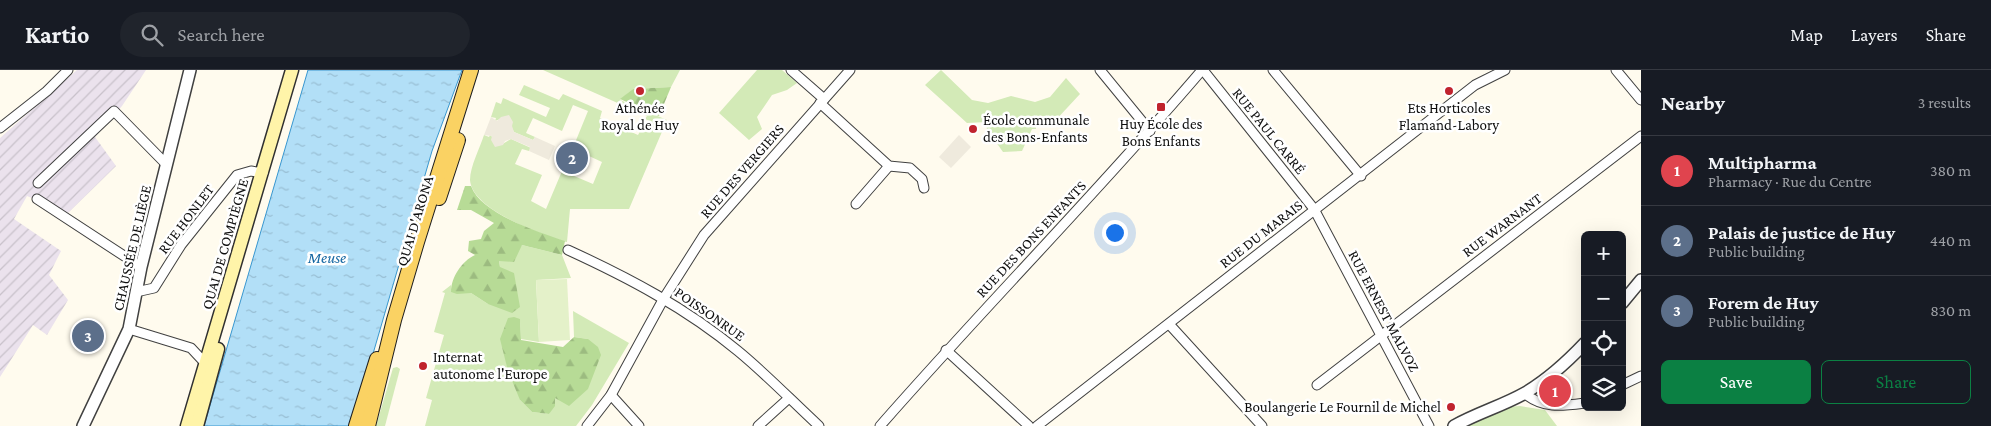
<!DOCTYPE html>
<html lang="en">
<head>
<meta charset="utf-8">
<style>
  :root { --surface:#171b24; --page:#20242c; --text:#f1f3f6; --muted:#9ea1a6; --line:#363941; --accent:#0b8043 }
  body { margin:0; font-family:"Crimson Pro",serif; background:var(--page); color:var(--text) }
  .controls { position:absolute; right:15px; bottom:15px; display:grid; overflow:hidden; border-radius:8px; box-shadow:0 5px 20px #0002 }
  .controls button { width:45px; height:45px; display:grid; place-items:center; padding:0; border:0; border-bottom:1px solid var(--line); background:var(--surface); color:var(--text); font:25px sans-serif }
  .you { position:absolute; left:1114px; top:162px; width:18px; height:18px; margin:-12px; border:4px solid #fff; border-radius:50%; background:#1a73e8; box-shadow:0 0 0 8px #1a73e833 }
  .badge { display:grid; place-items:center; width:32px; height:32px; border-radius:50%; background:var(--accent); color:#fff; font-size:16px; font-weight:700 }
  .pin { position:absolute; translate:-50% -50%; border:2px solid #fff; box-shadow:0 1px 5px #0006 }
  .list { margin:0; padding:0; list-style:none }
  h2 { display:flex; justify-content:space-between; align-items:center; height:65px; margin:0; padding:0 20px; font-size:21px }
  h2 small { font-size:16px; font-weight:400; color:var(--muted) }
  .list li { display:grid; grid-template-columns:32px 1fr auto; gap:15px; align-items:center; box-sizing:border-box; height:70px; padding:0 20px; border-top:1px solid var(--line) }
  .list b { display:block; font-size:19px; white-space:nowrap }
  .list p { margin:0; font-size:16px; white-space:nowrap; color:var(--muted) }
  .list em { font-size:16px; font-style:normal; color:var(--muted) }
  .actions { display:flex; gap:10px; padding:15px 20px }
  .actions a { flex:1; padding:11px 0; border:1px solid var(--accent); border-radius:8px; text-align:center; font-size:18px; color:var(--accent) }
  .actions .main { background:var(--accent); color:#fff }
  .icon { flex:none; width:28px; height:28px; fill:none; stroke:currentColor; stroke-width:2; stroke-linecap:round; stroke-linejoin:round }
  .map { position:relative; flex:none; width:1641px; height:356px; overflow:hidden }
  header { display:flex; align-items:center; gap:30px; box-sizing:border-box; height:70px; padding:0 25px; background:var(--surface); border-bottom:1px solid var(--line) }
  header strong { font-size:24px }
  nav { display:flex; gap:28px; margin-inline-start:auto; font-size:18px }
  .search { width:350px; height:45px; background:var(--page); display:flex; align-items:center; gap:12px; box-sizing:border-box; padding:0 18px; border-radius:28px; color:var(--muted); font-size:19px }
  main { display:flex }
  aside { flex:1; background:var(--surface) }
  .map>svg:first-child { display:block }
</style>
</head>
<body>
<header>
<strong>Kartio</strong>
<div class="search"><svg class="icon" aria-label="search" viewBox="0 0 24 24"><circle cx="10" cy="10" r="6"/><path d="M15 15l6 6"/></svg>Search here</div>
<nav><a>Map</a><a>Layers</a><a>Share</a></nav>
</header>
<main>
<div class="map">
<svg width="1641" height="356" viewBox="0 0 1641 356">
  <defs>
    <pattern id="industrial-furrows" width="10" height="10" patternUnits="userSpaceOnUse" patternTransform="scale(1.25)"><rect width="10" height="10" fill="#ebe2ed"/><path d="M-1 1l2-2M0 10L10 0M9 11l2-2" fill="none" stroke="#c8c1ca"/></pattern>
    <pattern id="forest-firs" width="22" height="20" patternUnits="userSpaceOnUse" patternTransform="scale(1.25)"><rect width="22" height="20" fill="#b7db96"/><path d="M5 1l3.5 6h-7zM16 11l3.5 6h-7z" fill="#9cbb80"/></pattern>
    <pattern id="water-ripples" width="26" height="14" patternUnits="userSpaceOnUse" patternTransform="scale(1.25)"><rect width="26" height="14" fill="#b2dff7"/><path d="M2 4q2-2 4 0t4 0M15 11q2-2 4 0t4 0" fill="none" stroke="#98bed3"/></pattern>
  </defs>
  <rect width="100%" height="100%" fill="#fffbee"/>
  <!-- industrial -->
  <polygon fill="url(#industrial-furrows)" points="77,0 146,0 122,36 95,67 116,96 68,143 27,126 14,149 61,181 49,205 68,230 47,265 33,255 0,307 0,68"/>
  <!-- grass -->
  <g fill="#d3eab7">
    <path d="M 543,0 L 680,0 L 671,17 L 633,19 L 620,30 L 667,50 L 629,139 L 570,139 L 567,172 C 542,165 472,140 470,110 C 470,96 480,78 484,65 L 489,67 L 490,65 L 501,75 L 511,69 L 531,78 L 529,81 L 522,79 L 515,94 L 542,105 L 531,131 L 546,139 L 565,94 L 569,96 L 567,103 L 593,114 L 602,92 L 576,80 L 574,87 L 570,85 L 588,41 L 573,35 L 562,61 L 533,48 L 526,63 L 535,67 L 533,70 L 514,62 L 511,56 L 503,48 L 495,51 L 496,48 L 491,47 L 496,32 L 501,34 L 503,28 L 546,47 L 550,38 L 519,25 L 524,15 L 559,30 L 563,24 L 602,41 L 600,48 L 638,65 L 643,56 L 649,59 L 652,52 L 645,49 L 647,46 Z"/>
    <polygon points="757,0 782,0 797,13 787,20 772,25 757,47 762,59 749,70 719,43"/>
    <polygon points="941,0 972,30 988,33 1011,26 1035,32 1050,27 1066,8 1080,24 1054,52 1051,50 1036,50 1036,59 1032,59 1022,81 1003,82 991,65 991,61 987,60 986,52 967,53 925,15"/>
    <polygon points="522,175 562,185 571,208 536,210 539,272 521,269 520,250 520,330 532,342 549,344 554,328 557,328 588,269 574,267 573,241 629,273 592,335 576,356 425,356 432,330 426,328 444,265 434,262 445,223 442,222 451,215 451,222 471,223 488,234 500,197 499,191"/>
    <polygon points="397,297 400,299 385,356 376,356 393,298"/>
    <polygon points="1520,336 1545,340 1557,356 1464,356 1507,337"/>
  </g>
  <!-- forest -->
  <g fill="url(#forest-firs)">
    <polygon points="671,17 659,46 620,29 633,19"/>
    <path d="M 465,116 L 471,116 C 481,144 539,162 565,171 L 562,185 L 522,175 L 514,192 L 499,191 L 500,197 L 514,203 L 520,237 L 512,243 L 488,234 L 471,223 L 457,224 L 451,222 C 451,207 462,191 475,185 L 468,181 L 469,171 L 481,169 L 484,161 L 494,153 L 471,140 L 457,140 Z"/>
    <polygon points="514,247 520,249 521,270 563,277 574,267 588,269 598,277 601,285 588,319 569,336 555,328 555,336 549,344 532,342 520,330 508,301 500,269 508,248"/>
  </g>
  <!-- pitch -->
  <polygon fill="#e4f1c9" points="567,209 570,270 539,272 536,210"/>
  <!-- plaza -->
  <g fill="#efeadd">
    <polygon points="509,45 513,52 512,56 514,62 533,70 535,67 555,76 549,90 529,81 530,77 511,69 505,71 503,75 495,77 491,70 492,66 484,65 491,47 497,51 501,47"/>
    <polygon points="959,65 971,77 951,98 939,87"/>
  </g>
  <!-- water -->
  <polygon fill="url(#water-ripples)" stroke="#3896cf" points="308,0 462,0 432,81 352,356 204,356"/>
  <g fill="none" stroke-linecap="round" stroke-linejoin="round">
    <!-- minor casing -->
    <g stroke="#414141" stroke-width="11">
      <g id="minor">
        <polyline points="791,0 824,29"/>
        <polyline points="1100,0 1150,61"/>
        <polyline points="1203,0 1314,139 1429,356"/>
        <polyline points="1273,0 1361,106"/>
        <polyline points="1616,0 1641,30"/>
        <polyline points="820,33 889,96 910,98 922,109 924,118"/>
        <polyline points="0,58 47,21 68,0"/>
        <polyline points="38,113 114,41 166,94"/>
        <polyline points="37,129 141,197"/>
        <polyline points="856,134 889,96"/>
        <path d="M 568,180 C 629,208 686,238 738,281 C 766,304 792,331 819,356"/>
        <polyline points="136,222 154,218 181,175 237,105 251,101 263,103"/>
        <polyline points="1169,254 1262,356"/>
        <polyline points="129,259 191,278 205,293"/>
        <polyline points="946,280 1029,356"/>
        <polyline points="1317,315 1641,66"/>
        <polyline points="1622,315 1641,306"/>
        <path d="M 1524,323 C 1543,339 1562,336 1585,333"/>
        <polyline points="611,325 639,356"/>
        <polyline points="587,356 611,325 664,228 704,165 850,0"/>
        <polyline points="758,356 789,328"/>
        <path d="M 880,356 C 985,236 1098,122 1202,0"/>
        <polyline points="1037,356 1475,15 1505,0"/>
      </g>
    </g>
    <!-- tertiary casing -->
    <g stroke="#414141" stroke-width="14">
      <g id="tertiary">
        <polyline points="1622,233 1641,210"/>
        <polyline points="83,356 129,259 141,197 190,0"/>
        <path d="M 1454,356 C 1477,343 1502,336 1525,323 C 1547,310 1567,292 1585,273"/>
      </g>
    </g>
    <!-- secondary casing -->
    <g stroke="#303030" stroke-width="15">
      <g id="secondary">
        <polyline points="187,356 292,0"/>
        <polyline points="197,356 218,279"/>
      </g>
    </g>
    <!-- primary casing -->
    <g stroke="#1f1f1f" stroke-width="16">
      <g id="primary">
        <polyline points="439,128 458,70"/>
        <polyline points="356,356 377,289"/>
        <polyline points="368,356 394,250 417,172 471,0"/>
      </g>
    </g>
    <!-- minor -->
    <use href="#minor" stroke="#fff" stroke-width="9"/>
    <!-- tertiary -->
    <use href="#tertiary" stroke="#fff" stroke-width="11"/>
    <!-- secondary -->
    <use href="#secondary" stroke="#fff4a9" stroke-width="12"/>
    <!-- primary -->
    <use href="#primary" stroke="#fad263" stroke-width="14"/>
  </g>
  <!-- markers -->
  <g fill="#c0232e" stroke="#fff" stroke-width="2">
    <circle cx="640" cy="21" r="5"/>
    <circle cx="1449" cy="21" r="5"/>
    <rect x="1156" y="32" width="10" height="10" rx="2.5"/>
    <circle cx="973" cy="59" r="5"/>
    <circle cx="423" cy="296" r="5"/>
    <circle cx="1451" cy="337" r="5"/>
  </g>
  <g text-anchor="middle" stroke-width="5" stroke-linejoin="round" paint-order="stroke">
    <!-- poi labels -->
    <g font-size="15" fill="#0e0e0e" stroke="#fff">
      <text x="640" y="43">Athénée<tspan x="640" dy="17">Royal de Huy</tspan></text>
      <text x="1449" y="43">Ets Horticoles<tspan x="1449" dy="17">Flamand-Labory</tspan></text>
      <text x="983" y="55" text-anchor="start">École communale<tspan x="983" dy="17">des Bons-Enfants</tspan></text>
      <text x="1161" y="59">Huy École des<tspan x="1161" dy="17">Bons Enfants</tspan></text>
      <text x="433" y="292" text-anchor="start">Internat<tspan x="433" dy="17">autonome l'Europe</tspan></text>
      <text x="1441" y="342" text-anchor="end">Boulangerie Le Fournil de Michel</text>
    </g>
    <!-- street labels -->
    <g font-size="15" fill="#0e0e0e" stroke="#fff">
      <text transform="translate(1269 61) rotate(51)" y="5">RUE PAUL CARRÉ</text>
      <text transform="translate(742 101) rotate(-49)" y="5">RUE DES VERGIERS</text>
      <text transform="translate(186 149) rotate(-53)" y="5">RUE HONLET</text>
      <text transform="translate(415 151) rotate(-73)" y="5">QUAI D'ARONA</text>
      <text transform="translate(1502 155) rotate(-37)" y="5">RUE WARNANT</text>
      <text transform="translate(1261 164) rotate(-38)" y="5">RUE DU MARAIS</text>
      <text transform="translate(1031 169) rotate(-47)" y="5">RUE DES BONS ENFANTS</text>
      <text transform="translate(225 174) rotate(-74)" y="5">QUAI DE COMPIÈGNE</text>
      <text transform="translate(132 178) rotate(-77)" y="5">CHAUSSÉE DE LIÈGE</text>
      <text transform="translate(1384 241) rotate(62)" y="5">RUE ERNEST MALVOZ</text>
      <text transform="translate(710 244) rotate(35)" y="5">POISSONRUE</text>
    </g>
    <!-- water labels -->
    <g font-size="16" font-style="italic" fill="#1567a2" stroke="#fff">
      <text x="327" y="193">Meuse</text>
    </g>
  </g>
</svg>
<div class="controls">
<button>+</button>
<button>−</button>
<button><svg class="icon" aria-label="locate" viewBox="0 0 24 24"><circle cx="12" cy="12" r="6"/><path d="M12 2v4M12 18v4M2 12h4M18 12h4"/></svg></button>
<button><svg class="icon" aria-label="layers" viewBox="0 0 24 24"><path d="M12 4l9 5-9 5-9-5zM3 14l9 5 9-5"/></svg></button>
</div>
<div class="you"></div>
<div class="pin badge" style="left:1555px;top:321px;background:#e0444e">1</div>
<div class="pin badge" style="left:572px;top:88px;background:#5c6f8a">2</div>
<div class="pin badge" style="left:88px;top:266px;background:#5c6f8a">3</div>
</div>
<aside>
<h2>Nearby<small>3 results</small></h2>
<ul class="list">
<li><span class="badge" style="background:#e0444e">1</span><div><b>Multipharma</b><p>Pharmacy · Rue du Centre</p></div><em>380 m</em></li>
<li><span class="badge" style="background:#5c6f8a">2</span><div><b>Palais de justice de Huy</b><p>Public building</p></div><em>440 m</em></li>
<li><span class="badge" style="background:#5c6f8a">3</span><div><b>Forem de Huy</b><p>Public building</p></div><em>830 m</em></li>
</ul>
<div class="actions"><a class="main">Save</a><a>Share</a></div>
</aside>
</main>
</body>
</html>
